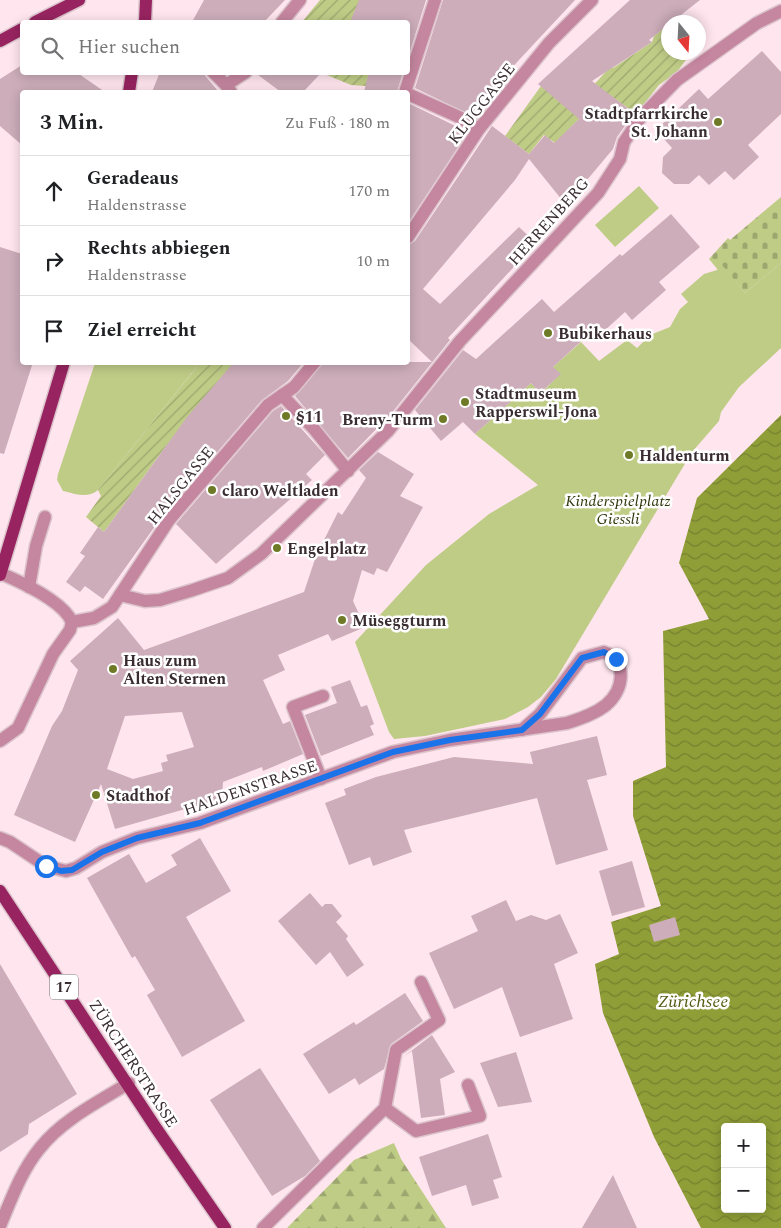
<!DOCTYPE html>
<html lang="de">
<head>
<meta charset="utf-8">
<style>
  :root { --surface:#fff; --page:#f2f2f2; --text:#202124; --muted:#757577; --line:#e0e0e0 }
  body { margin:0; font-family:Spectral,serif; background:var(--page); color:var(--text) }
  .controls { position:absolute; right:15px; bottom:15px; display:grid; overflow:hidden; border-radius:5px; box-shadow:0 2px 12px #0003 }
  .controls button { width:45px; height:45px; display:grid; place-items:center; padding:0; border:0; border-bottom:1px solid var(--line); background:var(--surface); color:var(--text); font:25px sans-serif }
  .compass { position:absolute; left:661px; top:15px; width:45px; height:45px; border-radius:50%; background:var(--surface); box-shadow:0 2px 12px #0003; rotate:162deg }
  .stop { position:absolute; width:15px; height:15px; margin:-11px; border:4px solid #1a73e8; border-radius:50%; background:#fff }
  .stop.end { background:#1a73e8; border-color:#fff; box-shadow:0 1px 5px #0008 }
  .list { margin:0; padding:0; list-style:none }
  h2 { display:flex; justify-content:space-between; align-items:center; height:65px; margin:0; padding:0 20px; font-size:21px }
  h2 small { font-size:16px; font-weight:400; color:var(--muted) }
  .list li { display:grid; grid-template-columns:32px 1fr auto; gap:15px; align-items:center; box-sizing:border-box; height:70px; padding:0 20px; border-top:1px solid var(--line) }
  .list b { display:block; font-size:19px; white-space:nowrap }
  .list p { margin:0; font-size:16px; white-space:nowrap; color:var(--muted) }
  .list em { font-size:16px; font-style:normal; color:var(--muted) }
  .icon { flex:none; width:28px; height:28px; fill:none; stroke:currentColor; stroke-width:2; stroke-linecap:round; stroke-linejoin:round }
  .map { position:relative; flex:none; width:781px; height:1228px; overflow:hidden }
  .search { position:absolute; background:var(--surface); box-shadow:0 2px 12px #0003; left:20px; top:20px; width:390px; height:55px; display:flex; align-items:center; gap:12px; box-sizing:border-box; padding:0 18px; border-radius:5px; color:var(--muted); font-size:19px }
  .panel { position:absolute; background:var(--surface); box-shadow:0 2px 12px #0003; left:20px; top:90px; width:390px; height:275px; border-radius:5px }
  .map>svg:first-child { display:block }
</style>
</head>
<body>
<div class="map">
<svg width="781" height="1228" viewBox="0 0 781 1228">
  <defs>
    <pattern id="forest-firs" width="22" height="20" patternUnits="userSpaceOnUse" patternTransform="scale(1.25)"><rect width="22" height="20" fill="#bfcc86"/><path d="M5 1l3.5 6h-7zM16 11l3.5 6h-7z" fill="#9ca66e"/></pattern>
    <pattern id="cemetery-stones" width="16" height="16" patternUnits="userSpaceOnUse" patternTransform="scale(1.25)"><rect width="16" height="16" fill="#bfcc86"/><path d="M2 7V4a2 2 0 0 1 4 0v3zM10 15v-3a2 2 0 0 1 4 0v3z" fill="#9ca66e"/></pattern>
    <pattern id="garden-furrows" width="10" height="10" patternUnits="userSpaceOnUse" patternTransform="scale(1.25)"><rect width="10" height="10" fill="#bfcc86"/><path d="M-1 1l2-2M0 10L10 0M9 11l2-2" fill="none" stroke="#9ca66e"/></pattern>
    <pattern id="water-waves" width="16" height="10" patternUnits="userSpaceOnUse" patternTransform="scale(1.25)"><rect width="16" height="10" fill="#8f9e37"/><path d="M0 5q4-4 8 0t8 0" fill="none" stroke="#76812f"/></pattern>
  </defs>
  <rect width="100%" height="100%" fill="#ffe5ee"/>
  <!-- forest -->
  <polygon fill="url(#forest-firs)" points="394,1143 401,1159 446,1228 287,1228 354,1160"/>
  <!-- cemetery -->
  <polygon fill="url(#cemetery-stones)" points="781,197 781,263 745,293 722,266 718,270 709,259 728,238 730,240"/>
  <!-- park -->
  <g fill="#bfcc86">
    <polygon points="639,186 659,208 615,247 595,225"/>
    <polygon points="781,263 781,348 739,387 721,412 719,421 692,452 556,679 541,697 528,707 505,719 425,736 394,739 389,732 355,642 426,565 489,514 538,485 475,434 531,383 541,393 558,376 553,367 581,342 599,361 627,340 637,348 650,335 670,327 680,309 688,302 681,294 704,274 717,270 722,265 745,293"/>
    <path d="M 195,362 L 199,364 L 98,490 C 87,499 76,494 63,491 L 57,480 L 58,474 L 95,363 Z"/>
  </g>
  <!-- garden -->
  <g fill="url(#garden-furrows)">
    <polygon points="320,0 366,0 355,22 302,22"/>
    <polygon points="668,25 668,52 691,53 677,72 659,85 636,114 611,96 584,114 555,143 544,135 529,154 505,136 541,86 578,102 611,66 613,68 652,42 654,36"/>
    <polygon points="322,73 369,73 366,86 351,85"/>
    <polygon points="200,363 234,363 166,446 104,532 86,517 101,496 98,490"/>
  </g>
  <!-- water -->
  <path fill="url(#water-waves)" fill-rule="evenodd" d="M 781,415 L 781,1228 L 701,1228 L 654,1137 L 603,1013 L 595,964 L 619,954 L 611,922 L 661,906 L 633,816 L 633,781 L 666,767 L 663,631 L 709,619 L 679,563 L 697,498 ZM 725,1127 L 762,1127 L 762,1209 L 725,1209 Z"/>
  <!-- building -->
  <g fill="#ccadb9" fill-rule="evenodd">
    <polygon points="204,0 285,0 264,22 192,22"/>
    <polygon points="359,0 426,0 408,58 408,22 350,22"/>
    <polygon points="443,0 575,0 477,105 483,111 477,118 415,88"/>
    <polygon points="630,0 700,0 672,22 668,22 668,25 649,40 652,42 592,81 634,113 617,137 613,149 566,205 529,159 515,180 423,289 440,304 519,227 536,243 448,338 450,340 391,414 348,458 295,396 323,362 432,362 408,339 408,245 415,241 492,126 529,154 545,135 554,143 579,119 538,84"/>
    <polygon points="762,51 781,72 781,114 748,145 759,157 734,180 725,171 709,185 699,175 689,184 674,184 662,173 663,157 672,148 656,130 699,89 708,99"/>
    <polygon points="22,65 22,72 76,72 105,92 22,92 22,145 0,126 0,79"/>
    <polygon points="160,72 202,72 219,92 152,92"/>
    <polygon points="254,72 322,72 303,92 281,92"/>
    <polygon points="369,72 403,72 397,92 364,92"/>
    <polygon points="408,103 468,132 408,223"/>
    <polygon points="671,214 700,247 659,282 666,290 632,320 625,312 604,331 599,325 553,367 561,374 540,393 531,383 475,434 463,422 441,441 415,410 463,350 476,359 542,299 554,312 620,254 622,256"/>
    <polygon points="0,247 22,254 22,362 33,362 4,454 0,453"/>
    <polygon points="234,362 304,362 288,381 262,400 163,515 103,599 85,586 80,592 66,582 85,556 80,553 98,527 104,532 187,417"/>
    <polygon points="281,406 325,455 306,474 312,480 216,564 176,524 273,411"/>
    <path d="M 378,452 L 414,474 L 400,496 L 423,507 L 387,572 L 377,568 L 374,575 L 362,570 L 353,601 L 365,627 L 332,641 L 328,634 L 278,655 L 285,670 L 263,680 L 283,724 L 290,721 L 303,754 L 263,771 L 262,767 L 223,782 L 222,795 L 217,800 L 115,829 L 101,784 L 75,842 L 14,815 L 52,726 L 62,711 L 78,670 L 70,661 L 118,618 L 144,650 L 304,592 L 316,556 L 338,512 L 342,515 L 366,478 L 359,470 ZM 182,712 L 194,747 L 166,755 L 168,761 L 161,763 L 163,771 L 133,779 L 107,769 L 125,716 Z"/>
    <polygon points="350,680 361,707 367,705 374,724 370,726 374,735 321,756 305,715 337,703 331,687"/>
    <polygon points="597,736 607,775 587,780 608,850 556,865 537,798 404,830 412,852 373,866 370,857 349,865 325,803 346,795 344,789 376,777 454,757 533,764 530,752"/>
    <polygon points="200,838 231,891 186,917 245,1021 182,1057 147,995 155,990 135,956 132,958 87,878 129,854 146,883 177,865 171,855"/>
    <polygon points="632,861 645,907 612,916 599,871"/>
    <polygon points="310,893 322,907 325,904 332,904 342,916 336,922 348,936 346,939 364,965 347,977 330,952 316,965 278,921"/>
    <polygon points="506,900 516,921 531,915 546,920 560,914 578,953 554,964 573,1019 520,1037 502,987 454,1009 429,953 478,931 471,916"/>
    <polygon points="675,917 680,935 654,942 649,925"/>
    <polygon points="0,964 77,1094 29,1124 28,1134 0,1152"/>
    <polygon points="405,993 423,1021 391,1044 384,1069 359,1085 355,1078 329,1094 303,1054 354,1022 356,1025"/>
    <polygon points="432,1035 455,1072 440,1079 445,1115 421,1118 412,1051 403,1057"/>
    <polygon points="516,1052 532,1102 498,1107 480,1063"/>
    <polygon points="260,1068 320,1161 305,1176 272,1196 210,1100"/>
    <polygon points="488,1134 502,1177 493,1180 499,1198 472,1206 466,1185 432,1196 419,1157"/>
    <polygon points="613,1175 637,1228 582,1228"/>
  </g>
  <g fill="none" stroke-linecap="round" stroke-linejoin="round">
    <!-- minor casing -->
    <g stroke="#dbc4cc" stroke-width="15">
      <g id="minor">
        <polyline points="282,22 300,0"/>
        <polyline points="213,72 226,85 231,92"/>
        <polyline points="226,85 246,72"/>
        <polyline points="405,92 435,0"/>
        <polyline points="408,94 459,117 479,129"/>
        <polyline points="408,237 479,129 549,43 592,0"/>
        <polyline points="282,395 314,429 348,471"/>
        <path d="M 0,573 C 21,582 63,601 72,622"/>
        <polyline points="29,587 36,546 45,517"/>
        <polyline points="120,595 145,601 160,600 193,590 228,578 261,554 388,431 460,341 598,193 620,159 624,142 641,117 677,80 757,23 781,11"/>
        <polyline points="72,622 94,618 112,607 169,520 268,405 294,387 315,362"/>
        <polyline points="0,741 18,728 53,654 70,630 72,622"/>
        <polyline points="321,779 293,707 323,696"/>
        <path d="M 0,838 L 10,842 L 46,866 L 66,871 L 76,868 L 102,852 L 137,838 L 200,823 L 393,752 L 450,740 L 567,723 C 580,719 595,714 606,705 C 624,690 628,661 604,652 L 582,658 L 540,714 L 522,730"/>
        <polyline points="385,1108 416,1131 480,1116 468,1085"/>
        <path d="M 0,1226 C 11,1200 21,1171 40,1148 C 62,1120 98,1102 129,1083"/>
        <polyline points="263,1228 385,1108 396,1050 439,1020 421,982"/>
      </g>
    </g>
    <!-- major casing -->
    <g stroke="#dbc4cc" stroke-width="15">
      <g id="major">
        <polyline points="35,22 79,0"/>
        <polyline points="145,22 146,0"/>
        <polyline points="0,41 22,29"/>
        <polyline points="129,92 132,72"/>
        <polyline points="0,575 64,362"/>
        <polyline points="0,891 156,1128 225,1228"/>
      </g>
    </g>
    <!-- minor -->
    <use href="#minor" stroke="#c5869f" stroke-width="12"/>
    <!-- major -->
    <use href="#major" stroke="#972460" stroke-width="12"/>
  </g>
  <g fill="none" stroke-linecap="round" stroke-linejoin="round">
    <!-- route -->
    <polyline stroke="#1a73e8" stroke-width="6" points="46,866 61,871 72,870 102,852 137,838 200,823 393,752 450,740 522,730 540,714 582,658 604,652 616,659"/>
  </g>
  <!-- markers -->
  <g fill="#6e7a26" stroke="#fff" stroke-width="2">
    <circle cx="718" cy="122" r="5"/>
    <circle cx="548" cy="333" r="5"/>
    <circle cx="465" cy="402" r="5"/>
    <circle cx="286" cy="416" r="5"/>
    <circle cx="443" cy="419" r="5"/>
    <circle cx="629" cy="455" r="5"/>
    <circle cx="212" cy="490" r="5"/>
    <circle cx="277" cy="548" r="5"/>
    <circle cx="342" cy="620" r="5"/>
    <circle cx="113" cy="669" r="5"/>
    <circle cx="96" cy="795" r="5"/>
  </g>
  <g text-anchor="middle" stroke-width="5" stroke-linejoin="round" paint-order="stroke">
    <!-- shield labels -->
    <rect fill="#fff" stroke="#746c6f" stroke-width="1" x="50" y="974.5" width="28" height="25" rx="4"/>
    <g font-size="15" font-weight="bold" fill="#392d31">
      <text x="64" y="992">17</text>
    </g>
    <!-- street labels -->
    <g font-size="16" fill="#392d31" stroke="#fff">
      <text transform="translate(481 103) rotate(-52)" y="6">KLUGGASSE</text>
      <text transform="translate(548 221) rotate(-48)" y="6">HERRENBERG</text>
      <text transform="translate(180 485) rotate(-51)" y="6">HALSGASSE</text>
      <text transform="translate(250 787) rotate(-19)" y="6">HALDENSTRASSE</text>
      <text transform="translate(134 1063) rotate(57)" y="6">ZÜRCHERSTRASSE</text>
    </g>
    <!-- poi labels -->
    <g font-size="16" font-weight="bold" fill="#392d31" stroke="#fff" text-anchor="start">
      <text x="708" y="119" text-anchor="end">Stadtpfarrkirche<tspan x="708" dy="18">St. Johann</tspan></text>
      <text x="558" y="339">Bubikerhaus</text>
      <text x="475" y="399">Stadtmuseum<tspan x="475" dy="18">Rapperswil-Jona</tspan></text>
      <text x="296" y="422">§11</text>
      <text x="433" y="425" text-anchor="end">Breny-Turm</text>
      <text x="639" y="461">Haldenturm</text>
      <text x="222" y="496">claro Weltladen</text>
      <text x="287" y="554">Engelplatz</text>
      <text x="352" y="626">Müseggturm</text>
      <text x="123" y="666">Haus zum<tspan x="123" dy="18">Alten Sternen</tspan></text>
      <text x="106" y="801">Stadthof</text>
    </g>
    <!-- park labels -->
    <g font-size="16" font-style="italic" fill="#32380e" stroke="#fff">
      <text x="618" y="506">Kinderspielplatz<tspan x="618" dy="18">Giessli</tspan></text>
    </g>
    <!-- water labels -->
    <g font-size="18" font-style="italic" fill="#525b11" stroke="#fff">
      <text x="693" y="1007">Zürichsee</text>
    </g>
  </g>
</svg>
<div class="controls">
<button>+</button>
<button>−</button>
</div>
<svg class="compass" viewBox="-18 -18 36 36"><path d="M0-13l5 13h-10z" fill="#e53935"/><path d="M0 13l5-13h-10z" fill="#757577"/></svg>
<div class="stop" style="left:46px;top:866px"></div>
<div class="stop end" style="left:616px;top:659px"></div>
<div class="search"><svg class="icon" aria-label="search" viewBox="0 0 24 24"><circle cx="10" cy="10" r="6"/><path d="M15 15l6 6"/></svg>Hier suchen</div>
<section class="panel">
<h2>3 Min.<small>Zu Fuß · 180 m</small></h2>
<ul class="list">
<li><svg class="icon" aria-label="ahead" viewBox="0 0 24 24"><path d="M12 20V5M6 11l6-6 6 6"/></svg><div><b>Geradeaus</b><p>Haldenstrasse</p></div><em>170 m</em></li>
<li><svg class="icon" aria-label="right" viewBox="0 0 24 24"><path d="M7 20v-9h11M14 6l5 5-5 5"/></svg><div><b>Rechts abbiegen</b><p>Haldenstrasse</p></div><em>10 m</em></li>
<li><svg class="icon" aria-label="arrive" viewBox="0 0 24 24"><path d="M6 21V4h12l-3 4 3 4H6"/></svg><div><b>Ziel erreicht</b></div></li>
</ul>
</section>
</div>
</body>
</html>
